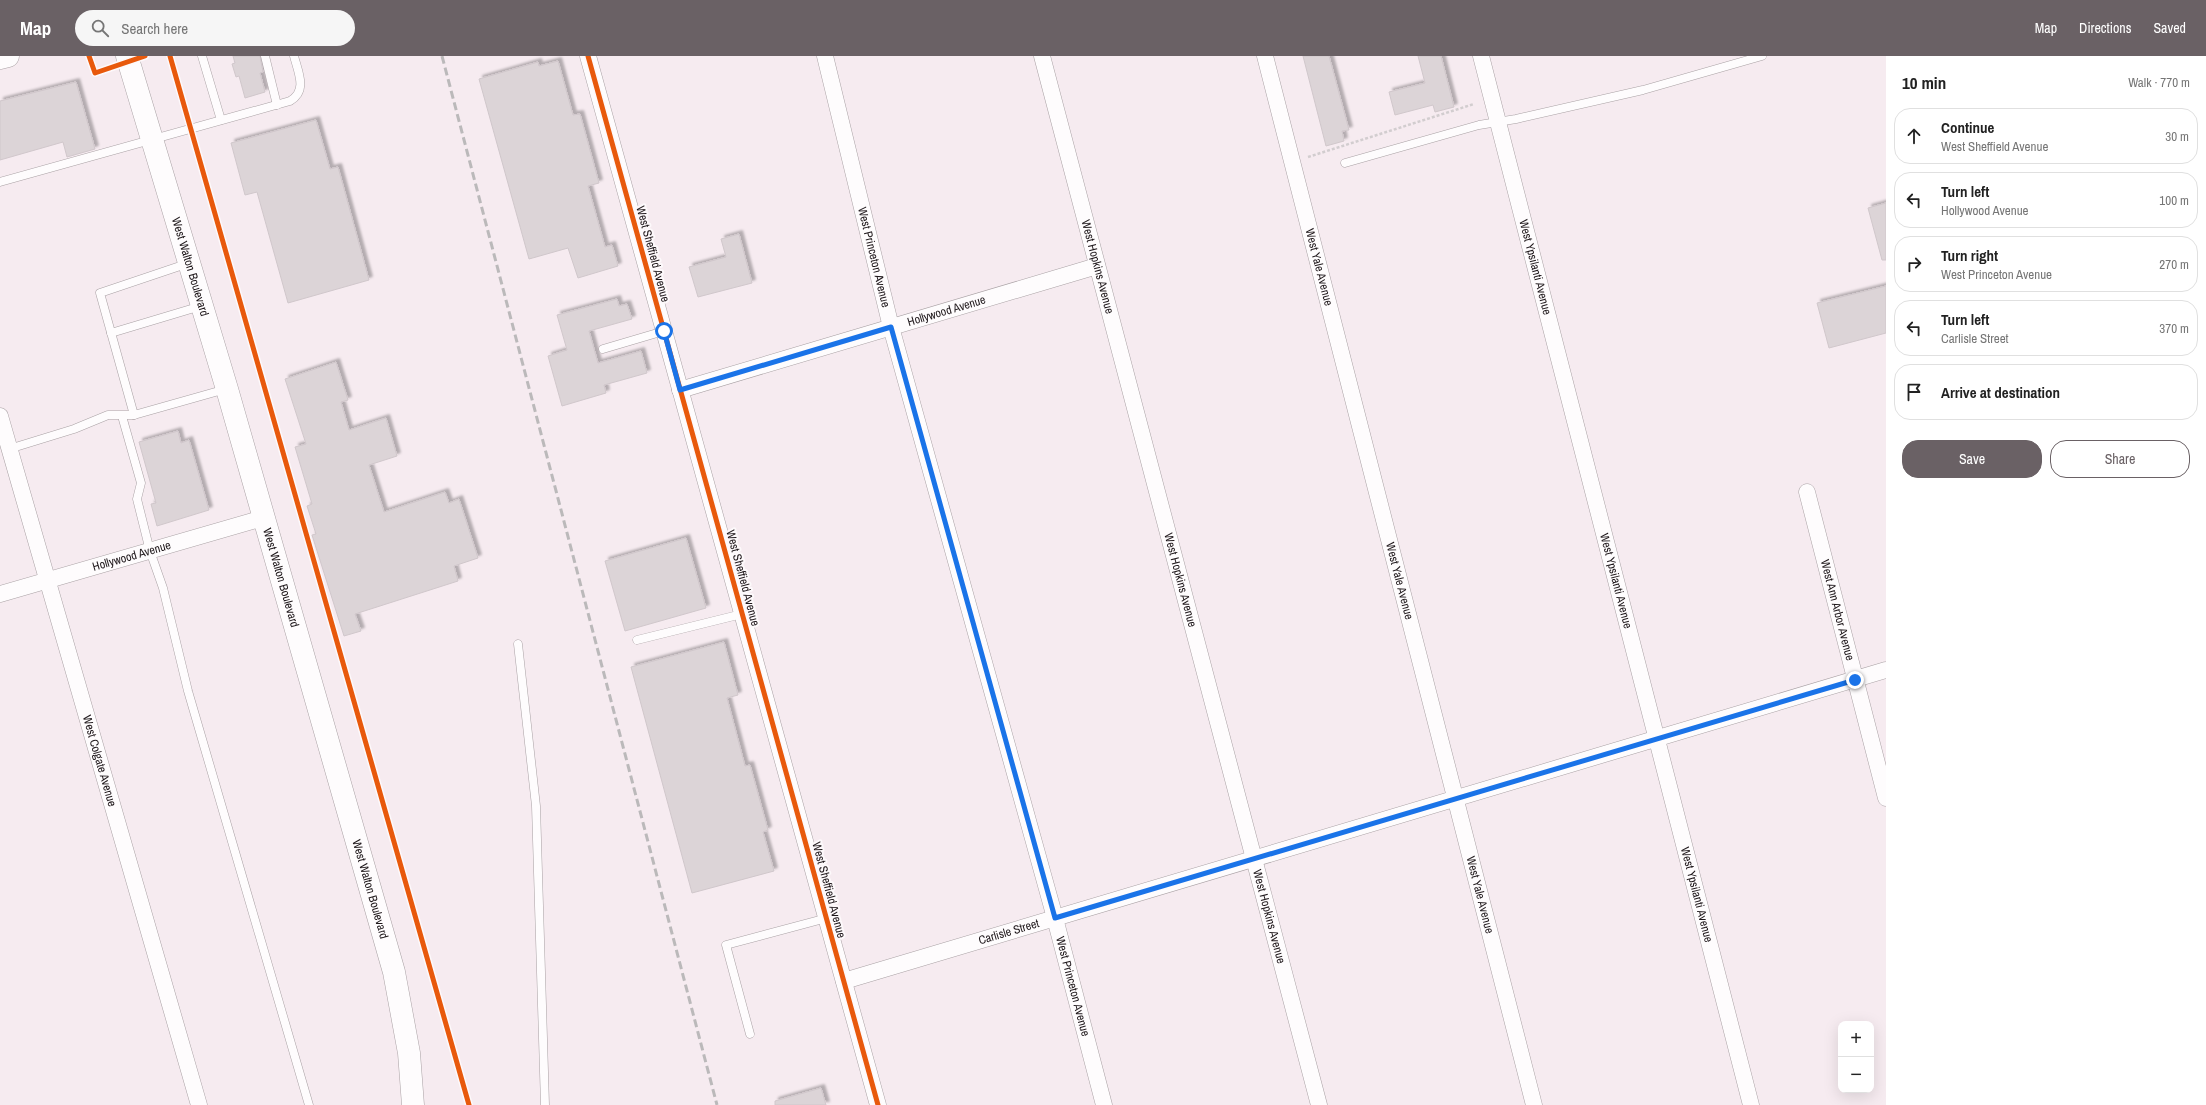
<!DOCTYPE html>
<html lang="en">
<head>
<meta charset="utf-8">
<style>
  :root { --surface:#fff; --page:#f6f6f6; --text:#222; --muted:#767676; --line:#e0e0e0; --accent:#6a6165 }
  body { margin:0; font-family:"Archivo Narrow",sans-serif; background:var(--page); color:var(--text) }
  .controls { position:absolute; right:12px; bottom:12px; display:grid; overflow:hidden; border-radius:8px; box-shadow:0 4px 16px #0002 }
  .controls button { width:36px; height:36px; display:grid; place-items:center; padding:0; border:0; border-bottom:1px solid var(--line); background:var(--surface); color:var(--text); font:20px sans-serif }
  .stop { position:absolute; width:12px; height:12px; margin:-9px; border:3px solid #1a73e8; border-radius:50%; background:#fff }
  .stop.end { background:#1a73e8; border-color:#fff; box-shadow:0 1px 4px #0008 }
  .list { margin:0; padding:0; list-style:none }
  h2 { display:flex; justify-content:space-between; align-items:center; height:52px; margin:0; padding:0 16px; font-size:17px }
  h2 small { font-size:13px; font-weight:400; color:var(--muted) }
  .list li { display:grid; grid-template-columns:26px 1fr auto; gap:12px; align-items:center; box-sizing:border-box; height:56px; margin:0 8px 8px; padding:0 8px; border:1px solid var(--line); border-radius:16px }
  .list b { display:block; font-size:15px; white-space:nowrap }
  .list p { margin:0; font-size:13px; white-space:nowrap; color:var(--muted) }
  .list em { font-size:13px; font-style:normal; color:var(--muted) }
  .actions { display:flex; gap:8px; padding:12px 16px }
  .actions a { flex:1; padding:9px 0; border:1px solid var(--accent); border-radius:16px; text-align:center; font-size:14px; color:var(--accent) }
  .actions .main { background:var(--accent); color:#fff }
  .icon { flex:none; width:22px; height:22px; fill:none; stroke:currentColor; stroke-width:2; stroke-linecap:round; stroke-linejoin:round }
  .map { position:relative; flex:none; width:1886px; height:1049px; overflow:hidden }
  header { display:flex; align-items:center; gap:24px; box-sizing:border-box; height:56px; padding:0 20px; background:var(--accent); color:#fff }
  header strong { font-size:19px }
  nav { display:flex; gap:22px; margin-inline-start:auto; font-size:14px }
  .search { width:280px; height:36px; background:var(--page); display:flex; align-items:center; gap:10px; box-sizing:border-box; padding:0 14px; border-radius:22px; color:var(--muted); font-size:15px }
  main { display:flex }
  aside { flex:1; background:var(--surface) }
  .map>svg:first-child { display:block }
</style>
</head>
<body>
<header>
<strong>Map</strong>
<div class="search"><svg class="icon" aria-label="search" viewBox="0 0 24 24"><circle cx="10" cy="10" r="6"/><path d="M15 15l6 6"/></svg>Search here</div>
<nav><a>Map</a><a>Directions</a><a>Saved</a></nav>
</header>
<main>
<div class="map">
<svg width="1886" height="1049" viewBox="0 0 1886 1049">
  <defs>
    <filter id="shadow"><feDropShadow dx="3.5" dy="-3.5" stdDeviation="1" flood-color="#0004"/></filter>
  </defs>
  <rect width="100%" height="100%" fill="#f6ebf0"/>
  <!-- building -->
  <g fill="#dcd4d7" stroke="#d0c7cb" filter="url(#shadow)">
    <polygon points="233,0 260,0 263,16 260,17 265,36 245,42 239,20 236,21 232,8 235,7"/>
    <polygon points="1303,0 1329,0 1349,74 1342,75 1344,85 1326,90"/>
    <polygon points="1418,0 1441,0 1454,51 1435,56 1433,49 1395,59 1389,36 1425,27"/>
    <polygon points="558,5 573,59 580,58 599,127 588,130 605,191 612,189 618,210 578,222 568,192 529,203 479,23 538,6 539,10"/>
    <polygon points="76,26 95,93 67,101 63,86 0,104 0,45"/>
    <polygon points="316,64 330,113 338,111 369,224 288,247 257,136 245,139 231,87"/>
    <polygon points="1886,147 1886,204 1882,204 1868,152"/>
    <polygon points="739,178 752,227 698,241 689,211 726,201 721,183"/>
    <polygon points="1886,230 1886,277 1829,292 1817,247"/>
    <polygon points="617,243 619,250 627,248 632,263 589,275 598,307 641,295 647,317 604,329 606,337 562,350 548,300 567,294 557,259"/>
    <polygon points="336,306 348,344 341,346 349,374 386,362 397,400 369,409 384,456 445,436 449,447 459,443 478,502 454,510 458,525 355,558 361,575 344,580 312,479 316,478 307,450 312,448 295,391 306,388 285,323"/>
    <polygon points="178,375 181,387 189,384 209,454 157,470 151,448 156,447 139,386"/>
    <polygon points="686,482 706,552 625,575 605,505"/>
    <polygon points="724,586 738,639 727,642 745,710 750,709 768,774 763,776 774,815 692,837 631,611"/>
    <polygon points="821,1032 826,1049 775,1049 775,1045"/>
  </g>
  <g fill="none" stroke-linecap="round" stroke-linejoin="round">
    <!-- service casing -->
    <g stroke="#a9a1a4" stroke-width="9">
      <g id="service">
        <polyline points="202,0 221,64"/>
        <polyline points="265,0 277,49"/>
        <polyline points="1345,107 1479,69 1516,63 1643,34 1762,0"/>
        <path d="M 0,126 L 290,45 C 308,35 298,16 294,0"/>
        <polyline points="189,207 100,237 134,359 226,333"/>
        <polyline points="111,277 201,250"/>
        <polyline points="603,293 664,275"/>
        <polyline points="122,360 141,427 137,443 150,495 163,532 188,635 309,1049"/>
        <polyline points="9,393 74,373 108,359 134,359"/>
        <polyline points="637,584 742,558"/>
        <polyline points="518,588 536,750 545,1049"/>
        <polyline points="750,978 726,889 827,862"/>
      </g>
    </g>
    <!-- minor casing -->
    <g stroke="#a9a1a4" stroke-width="17">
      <g id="minor">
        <polyline points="588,0 878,1049"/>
        <path id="s1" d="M 825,0 L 891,271 L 1052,851 L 1104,1049"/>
        <path id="s2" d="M 1042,0 L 1319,1049"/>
        <path id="s3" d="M 1265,0 L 1534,1049"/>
        <path id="s4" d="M 1481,0 L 1751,1049"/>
        <path id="s5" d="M 680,334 L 1097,210"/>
        <path id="s6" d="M 0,360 L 199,1049"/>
        <path id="s7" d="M 1807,436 L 1886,742"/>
        <path id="s8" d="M 0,538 L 263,462"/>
        <path id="s9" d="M 844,925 L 1886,614"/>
      </g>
    </g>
    <!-- secondary casing -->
    <g stroke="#a9a1a4" stroke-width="23">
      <g id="secondary">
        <path id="s10" d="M 127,0 L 227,333 L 394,916 L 409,997 L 413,1049"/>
        <polyline points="0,2 8,0"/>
      </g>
    </g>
    <!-- path -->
    <polyline stroke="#d2cdcf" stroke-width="2.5" stroke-dasharray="3 2" stroke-linecap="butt" points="1308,101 1474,48"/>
    <!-- service -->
    <use href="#service" stroke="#fefcfd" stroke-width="8"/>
    <!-- minor -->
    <use href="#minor" stroke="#fefcfd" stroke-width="16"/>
    <!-- secondary -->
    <use href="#secondary" stroke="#fefcfd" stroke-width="22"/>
    <!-- rail -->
    <polyline stroke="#bbb9ba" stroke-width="3" stroke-dasharray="8 4" stroke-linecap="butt" points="442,0 717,1049"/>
    <!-- cycleway casing -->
    <g stroke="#fdf9fb" stroke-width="8">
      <g id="cycleway">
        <polyline points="89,0 95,17 145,0"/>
        <polyline points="170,0 469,1049"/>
        <polyline points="588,0 878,1049"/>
      </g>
    </g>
    <!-- cycleway -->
    <use href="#cycleway" stroke="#e8590c" stroke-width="5"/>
  </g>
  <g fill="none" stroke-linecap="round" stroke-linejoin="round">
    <!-- route -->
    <polyline stroke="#1a73e8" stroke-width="5" points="664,275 680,334 891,271 1055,862 1855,624"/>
  </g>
  <g text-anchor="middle" stroke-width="4" stroke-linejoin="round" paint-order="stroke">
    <!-- street labels -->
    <g font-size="12" fill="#1e171a" stroke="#fdf9fb">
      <text transform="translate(653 198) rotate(75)" y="4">West Sheffield Avenue</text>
      <text dy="4" stroke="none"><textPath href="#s1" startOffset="207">West Princeton Avenue</textPath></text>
      <text dy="4" stroke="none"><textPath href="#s10" startOffset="220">West Walton Boulevard</textPath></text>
      <text dy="4" stroke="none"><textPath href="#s2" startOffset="218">West Hopkins Avenue</textPath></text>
      <text dy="4" stroke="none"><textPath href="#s3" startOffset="218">West Yale Avenue</textPath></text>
      <text dy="4" stroke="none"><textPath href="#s4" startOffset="218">West Ypsilanti Avenue</textPath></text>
      <text dy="4" stroke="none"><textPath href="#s5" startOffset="278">Hollywood Avenue</textPath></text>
      <text dy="4" stroke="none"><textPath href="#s8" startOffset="137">Hollywood Avenue</textPath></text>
      <text dy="4" stroke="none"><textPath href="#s10" startOffset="544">West Walton Boulevard</textPath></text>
      <text transform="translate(743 522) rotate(75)" y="4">West Sheffield Avenue</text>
      <text dy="4" stroke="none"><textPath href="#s2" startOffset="542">West Hopkins Avenue</textPath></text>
      <text dy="4" stroke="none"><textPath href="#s4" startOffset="542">West Ypsilanti Avenue</textPath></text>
      <text dy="4" stroke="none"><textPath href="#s3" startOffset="542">West Yale Avenue</textPath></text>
      <text dy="4" stroke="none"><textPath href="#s7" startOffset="122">West Ann Arbor Avenue</textPath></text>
      <text dy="4" stroke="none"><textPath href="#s6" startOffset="359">West Colgate Avenue</textPath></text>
      <text dy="4" stroke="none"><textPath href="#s10" startOffset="868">West Walton Boulevard</textPath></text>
      <text transform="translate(829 834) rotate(75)" y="4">West Sheffield Avenue</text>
      <text dy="4" stroke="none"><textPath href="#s3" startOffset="866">West Yale Avenue</textPath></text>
      <text dy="4" stroke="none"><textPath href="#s4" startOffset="866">West Ypsilanti Avenue</textPath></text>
      <text dy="4" stroke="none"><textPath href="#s2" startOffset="890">West Hopkins Avenue</textPath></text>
      <text dy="4" stroke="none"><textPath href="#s9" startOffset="172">Carlisle Street</textPath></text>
      <text dy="4" stroke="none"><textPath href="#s1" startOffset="963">West Princeton Avenue</textPath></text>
    </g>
  </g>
</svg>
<div class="controls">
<button>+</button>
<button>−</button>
</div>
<div class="stop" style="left:664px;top:275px"></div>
<div class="stop end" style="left:1855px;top:624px"></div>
</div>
<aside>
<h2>10 min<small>Walk · 770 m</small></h2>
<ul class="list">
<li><svg class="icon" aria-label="ahead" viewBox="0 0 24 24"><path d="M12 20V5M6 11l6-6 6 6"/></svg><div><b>Continue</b><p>West Sheffield Avenue</p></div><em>30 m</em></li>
<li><svg class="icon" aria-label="left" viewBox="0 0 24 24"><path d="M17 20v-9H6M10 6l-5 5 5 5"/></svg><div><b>Turn left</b><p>Hollywood Avenue</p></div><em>100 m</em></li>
<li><svg class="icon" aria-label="right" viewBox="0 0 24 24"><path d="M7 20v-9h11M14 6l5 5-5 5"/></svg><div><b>Turn right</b><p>West Princeton Avenue</p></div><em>270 m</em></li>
<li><svg class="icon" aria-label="left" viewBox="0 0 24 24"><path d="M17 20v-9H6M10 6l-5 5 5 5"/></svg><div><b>Turn left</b><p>Carlisle Street</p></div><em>370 m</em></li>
<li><svg class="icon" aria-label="arrive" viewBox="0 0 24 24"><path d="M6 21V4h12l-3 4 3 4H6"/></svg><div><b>Arrive at destination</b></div></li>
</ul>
<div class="actions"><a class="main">Save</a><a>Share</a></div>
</aside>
</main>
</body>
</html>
